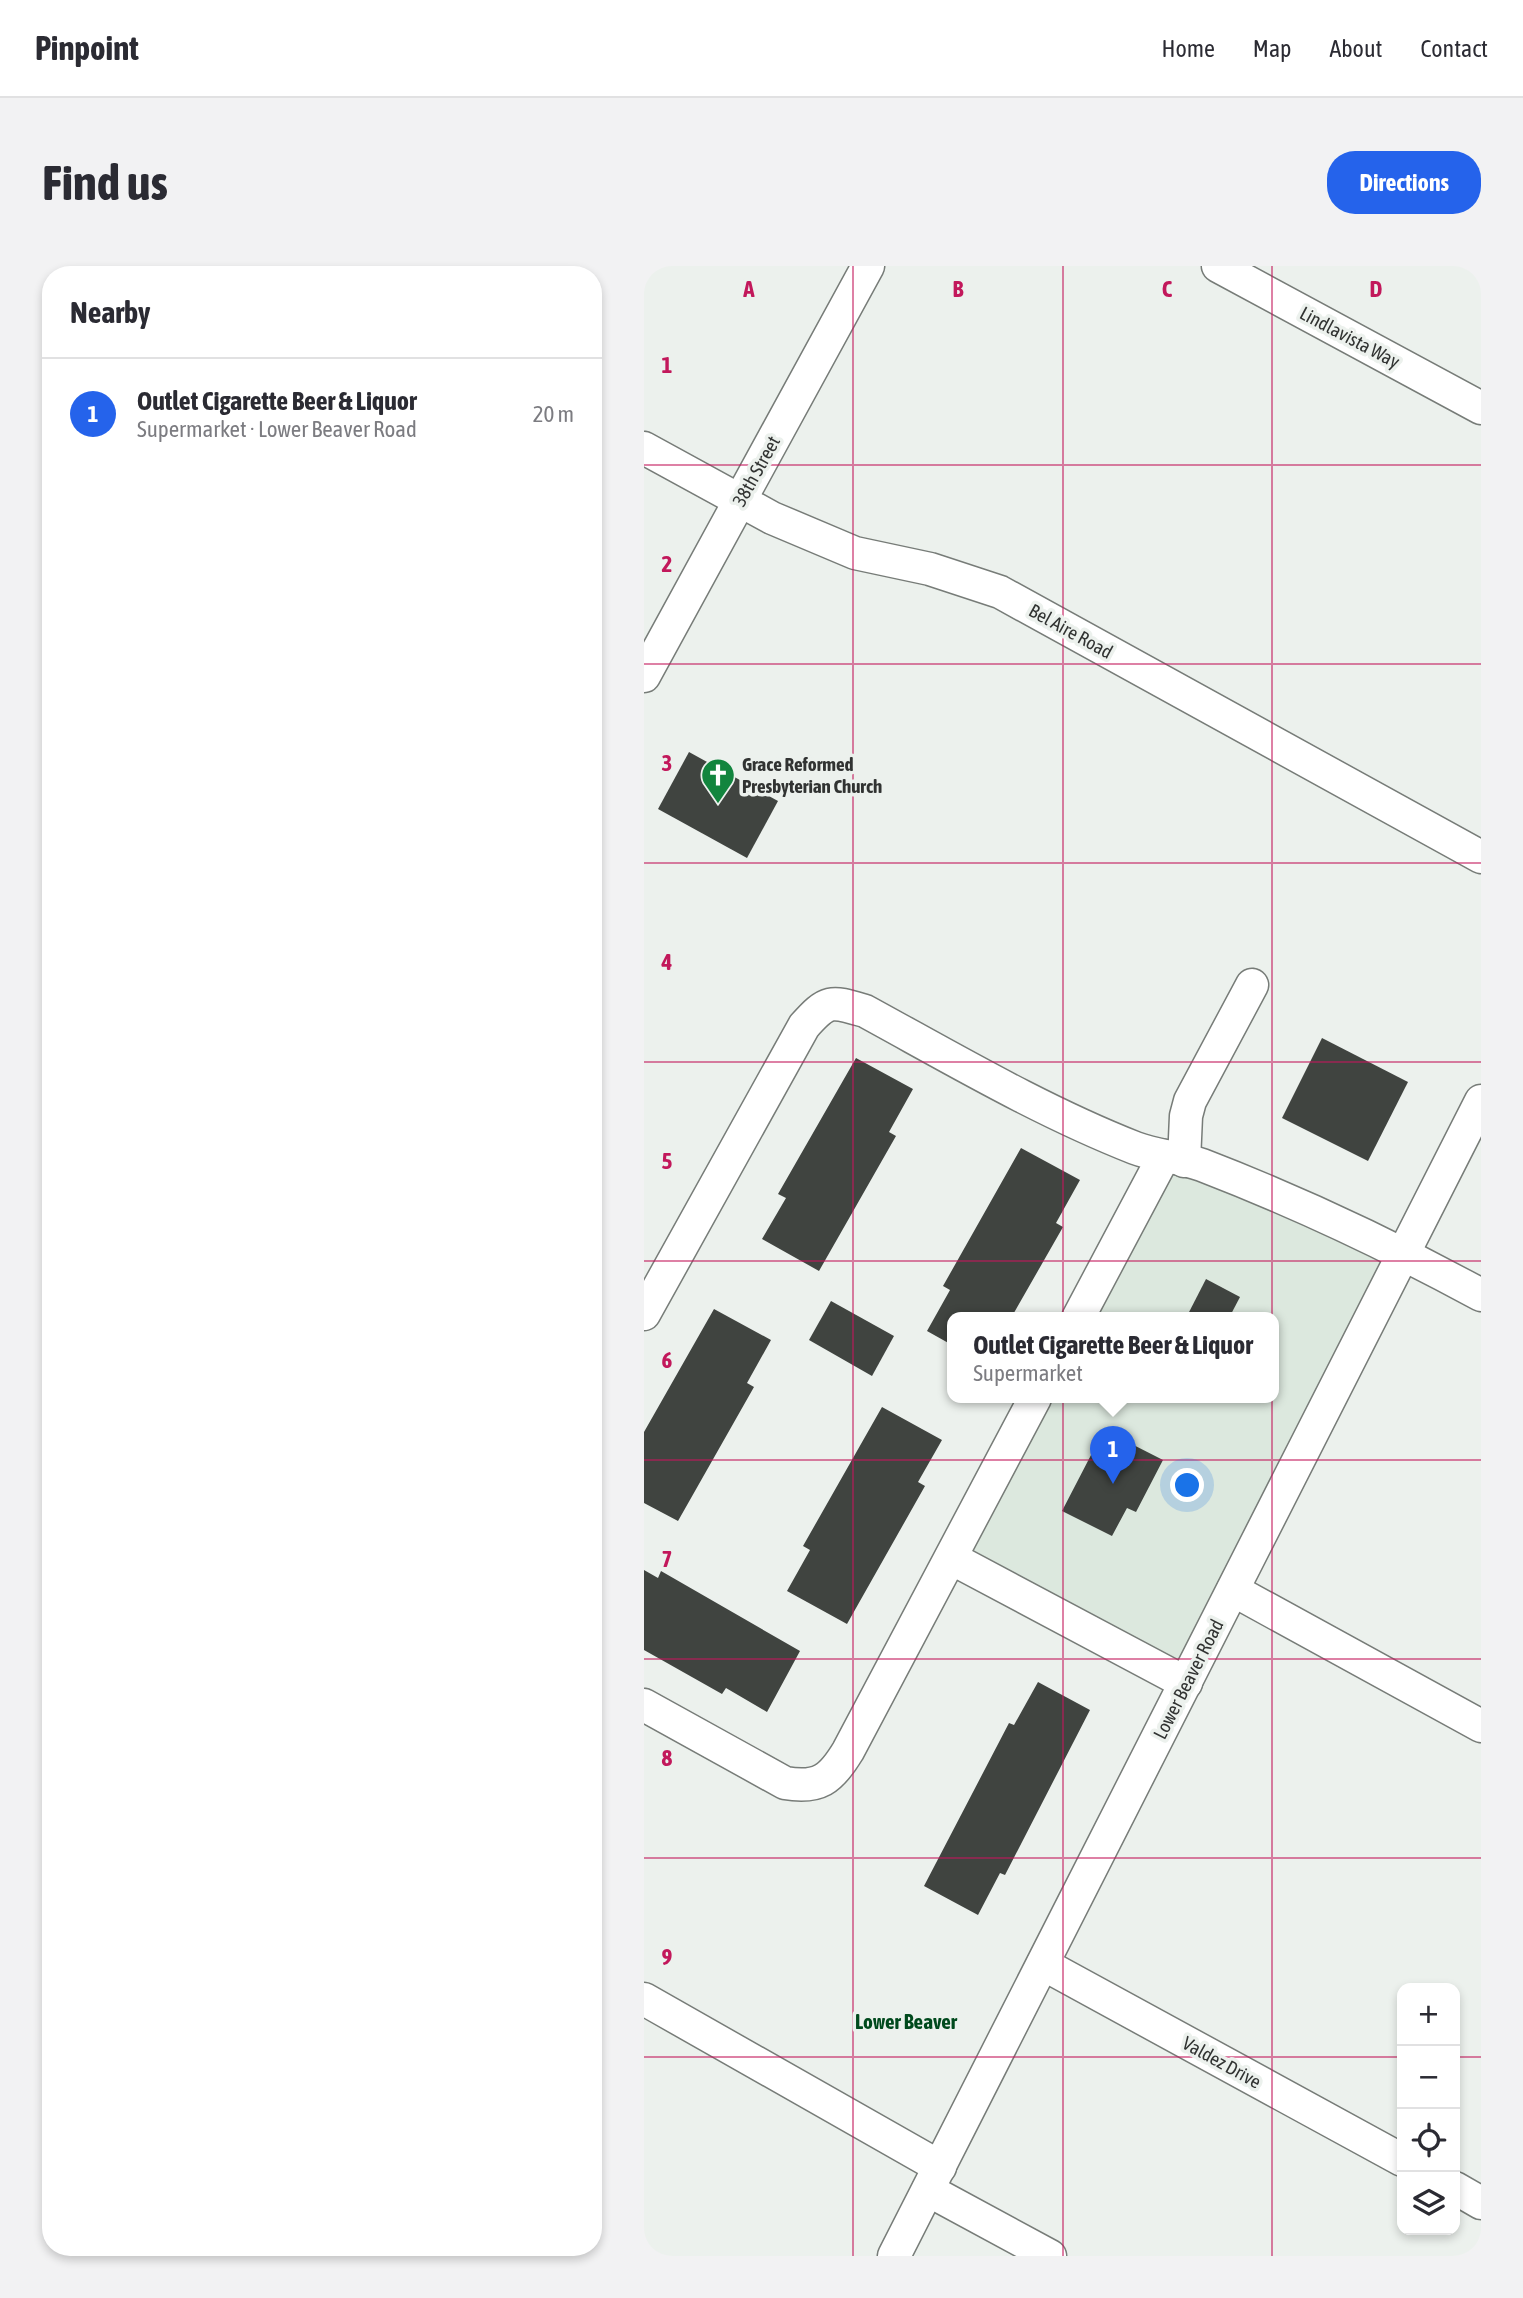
<!DOCTYPE html>
<html lang="en">
<head>
<meta charset="utf-8">
<style>
  :root { --surface:#fff; --page:#f2f2f3; --text:#2b2b33; --muted:#7c7c81; --line:#e1e1e2; --accent:#2563eb }
  body { margin:0; font-family:"Asap Condensed",sans-serif; background:var(--page); color:var(--text) }
  .controls { position:absolute; right:21px; bottom:21px; display:grid; overflow:hidden; border-radius:14px; box-shadow:0 4px 10px #0003 }
  .controls button { width:63px; height:63px; display:grid; place-items:center; padding:0; border:0; border-bottom:2px solid var(--line); background:var(--surface); color:var(--text); font:35px sans-serif }
  .you { position:absolute; left:544px; top:1220px; width:24px; height:24px; margin:-18px; border:5px solid #fff; border-radius:50%; background:#1a73e8; box-shadow:0 0 0 10px #1a73e833 }
  .badge { display:grid; place-items:center; width:46px; height:46px; border-radius:50%; background:var(--accent); color:#fff; font-size:23px; font-weight:700 }
  .pin { position:absolute; translate:-50% -58px; filter:drop-shadow(0 2px 4px #0008) }
  .pin::after { content:''; position:absolute; top:37px; width:24px; height:21px; background:inherit; clip-path:polygon(0 0,100% 0,50% 100%) }
  .popup { position:absolute; left:303px; top:1046px; width:332px; height:91px; box-sizing:border-box; display:grid; place-content:center; border-radius:14px; background:var(--surface); filter:drop-shadow(0 2px 5px #0005); font-size:23px; white-space:nowrap; color:var(--muted) }
  .popup b { font-size:26px; color:var(--text) }
  .popup::after { content:''; position:absolute; left:50%; top:100%; margin-left:-14px; border:14px solid transparent; border-top-color:var(--surface) }
  .list { margin:0; padding:0; list-style:none }
  h2 { display:flex; justify-content:space-between; align-items:center; height:91px; margin:0; padding:0 28px; font-size:30px }
  h2 small { font-size:23px; font-weight:400; color:var(--muted) }
  .list li { display:grid; grid-template-columns:46px 1fr auto; gap:21px; align-items:center; box-sizing:border-box; height:112px; padding:0 28px; border-top:2px solid var(--line) }
  .list b { display:block; font-size:26px; white-space:nowrap }
  .list p { margin:0; font-size:23px; white-space:nowrap; color:var(--muted) }
  .list em { font-size:23px; font-style:normal; color:var(--muted) }
  .icon { flex:none; width:38px; height:38px; fill:none; stroke:currentColor; stroke-width:2; stroke-linecap:round; stroke-linejoin:round }
  .map { position:relative; flex:none; width:837px; height:1990px; overflow:hidden; border-radius:28px }
  header { display:flex; align-items:center; gap:42px; box-sizing:border-box; height:98px; padding:0 35px; background:var(--surface); border-bottom:2px solid var(--line) }
  header strong { font-size:33px }
  nav { display:flex; gap:38px; margin-inline-start:auto; font-size:24px }
  .intro { display:flex; align-items:center; justify-content:space-between; box-sizing:border-box; height:168px; padding:0 42px }
  h1 { margin:0; font-size:49px }
  .button { padding:18px 32px; border-radius:28px; background:var(--accent); color:#fff; font-size:24px; font-weight:700 }
  main { display:flex; gap:42px; padding:0 42px }
  aside { flex:1; background:var(--surface); border-radius:28px; box-shadow:0 4px 10px #0003 }
  .map>svg:first-child { display:block }
</style>
</head>
<body>
<header>
<strong>Pinpoint</strong>
<nav><a>Home</a><a>Map</a><a>About</a><a>Contact</a></nav>
</header>
<div class="intro"><h1>Find us</h1><a class="button">Directions</a></div>
<main>
<aside>
<h2>Nearby<small></small></h2>
<ul class="list">
<li><span class="badge">1</span><div><b>Outlet Cigarette Beer &amp; Liquor</b><p>Supermarket · Lower Beaver Road</p></div><em>20 m</em></li>
</ul>
</aside>
<div class="map">
<svg width="837" height="1990" viewBox="0 0 837 1990">
  <rect width="100%" height="100%" fill="#ecf1ed"/>
  <!-- built -->
  <polygon fill="#dce8de" points="520,890 760,987 542,1417 307,1292 391,1132 630,1132 630,1052 434,1052"/>
  <!-- building -->
  <g fill="#404440">
    <polygon points="45,486 134,535 103,592 14,543"/>
    <polygon points="678,772 764,816 724,895 638,852"/>
    <polygon points="212,792 269,823 245,866 252,870 175,1005 118,973 142,932 134,928"/>
    <polygon points="377,882 436,914 412,957 419,961 367,1052 308,1052 308,1079 283,1065 306,1024 299,1020"/>
    <polygon points="562,1013 596,1031 585,1052 542,1052"/>
    <polygon points="187,1035 250,1070 228,1110 165,1074"/>
    <polygon points="70,1043 127,1074 103,1117 110,1121 34,1255 0,1237 0,1166"/>
    <polygon points="238,1141 298,1174 274,1216 281,1220 203,1358 143,1325 166,1284 159,1280"/>
    <polygon points="460,1164 519,1194 492,1246 483,1242 468,1270 418,1245"/>
    <polygon points="0,1304 14,1312 17,1305 156,1385 123,1446 82,1422 78,1428 0,1384"/>
    <polygon points="394,1416 446,1444 361,1609 356,1607 334,1649 280,1620 365,1457 370,1459"/>
  </g>
  <g fill="none" stroke-linecap="round" stroke-linejoin="round">
    <!-- minor casing -->
    <g stroke="#777c78" stroke-width="35">
      <g id="minor">
        <polyline points="574,0 837,142"/>
        <polyline points="0,182 128,252 211,287 286,303 356,326 837,591"/>
        <polyline points="0,410 224,0"/>
        <polyline points="540,895 542,850 546,835 608,719"/>
        <path d="M 0,1048 L 160,760 C 184,733 187,735 221,745 C 309,793 397,845 491,882 C 512,890 536,891 558,899 C 654,936 747,980 837,1029"/>
        <polyline points="434,1052 520,890"/>
        <polyline points="307,1292 542,1417"/>
        <polyline points="589,1324 837,1460"/>
        <path d="M 0,1439 L 141,1517 C 175,1523 187,1513 204,1485 L 391,1132"/>
        <polyline points="399,1698 758,1894"/>
        <polyline points="0,1733 296,1901"/>
        <polyline points="811,1922 837,1937"/>
        <polyline points="284,1924 406,1990"/>
        <polyline points="250,1990 837,835"/>
      </g>
    </g>
    <!-- minor -->
    <use href="#minor" stroke="#fff" stroke-width="32"/>
  </g>
  <!-- grid -->
  <path fill="none" stroke="#c2185b" stroke-width="2" stroke-opacity="0.55" d="M 209,0 L 209,1990M 419,0 L 419,1990M 628,0 L 628,1990M 0,199 L 837,199M 0,398 L 837,398M 0,597 L 837,597M 0,796 L 837,796M 0,995 L 837,995M 0,1194 L 837,1194M 0,1393 L 837,1393M 0,1592 L 837,1592M 0,1791 L 758,1791M 811,1791 L 837,1791"/>
  <!-- icons -->
  <defs>
    <g id="church-pin" transform="scale(1.75)"><path d="M0 17L-7.5 6A9.5 9.5 0 1 1 7.5 6Z" fill="#12853e" stroke="#ecf1ed"/><path d="M-1.2-6h2.4v3.5h3.3v2.4h-3.3V6h-2.4V-.1h-3.3v-2.4h3.3Z" fill="#fff"/></g>
  </defs>
  <g fill-rule="evenodd">
    <use href="#church-pin" x="74" y="509"/>
  </g>
  <g text-anchor="middle" stroke-width="7" stroke-linejoin="round" paint-order="stroke">
    <!-- street labels -->
    <g font-size="19" fill="#313332" stroke="#ecf1ed">
      <text transform="translate(706 71) rotate(28)" y="7">Lindlavista Way</text>
      <text transform="translate(112 205) rotate(-61)" y="7">38th Street</text>
      <text transform="translate(427 365) rotate(29)" y="7">Bel Aire Road</text>
      <text transform="translate(544 1413) rotate(-63)" y="7">Lower Beaver Road</text>
      <text transform="translate(578 1796) rotate(29)" y="7">Valdez Drive</text>
    </g>
    <!-- poi labels -->
    <g font-size="19" font-weight="bold" fill="#313332" stroke="#ecf1ed" text-anchor="start">
      <text x="98" y="505">Grace Reformed<tspan x="98" dy="22">Presbyterian Church</tspan></text>
    </g>
    <!-- neighbourhood labels -->
    <g font-size="21" font-weight="bold" fill="#004a1d" stroke="#ecf1ed">
      <text x="262" y="1763">Lower Beaver</text>
    </g>
  </g>
  <g font-size="23" text-anchor="middle" font-weight="bold" fill="#c2185b" stroke="#ecf1ed" stroke-width="7" stroke-linejoin="round" paint-order="stroke">
    <text x="105" y="31">A</text>
    <text x="314" y="31">B</text>
    <text x="523" y="31">C</text>
    <text x="732" y="31">D</text>
    <text x="23" y="107">1</text>
    <text x="23" y="306">2</text>
    <text x="23" y="505">3</text>
    <text x="23" y="704">4</text>
    <text x="23" y="903">5</text>
    <text x="23" y="1102">6</text>
    <text x="23" y="1301">7</text>
    <text x="23" y="1500">8</text>
    <text x="23" y="1699">9</text>
  </g>
</svg>
<div class="controls">
<button>+</button>
<button>−</button>
<button><svg class="icon" aria-label="locate" viewBox="0 0 24 24"><circle cx="12" cy="12" r="6"/><path d="M12 2v4M12 18v4M2 12h4M18 12h4"/></svg></button>
<button><svg class="icon" aria-label="layers" viewBox="0 0 24 24"><path d="M12 4l9 5-9 5-9-5zM3 14l9 5 9-5"/></svg></button>
</div>
<div class="you"></div>
<div class="pin badge" style="left:469px;top:1218px">1</div>
<div class="popup"><b>Outlet Cigarette Beer &amp; Liquor</b>Supermarket</div>
</div>
</main>
</body>
</html>
